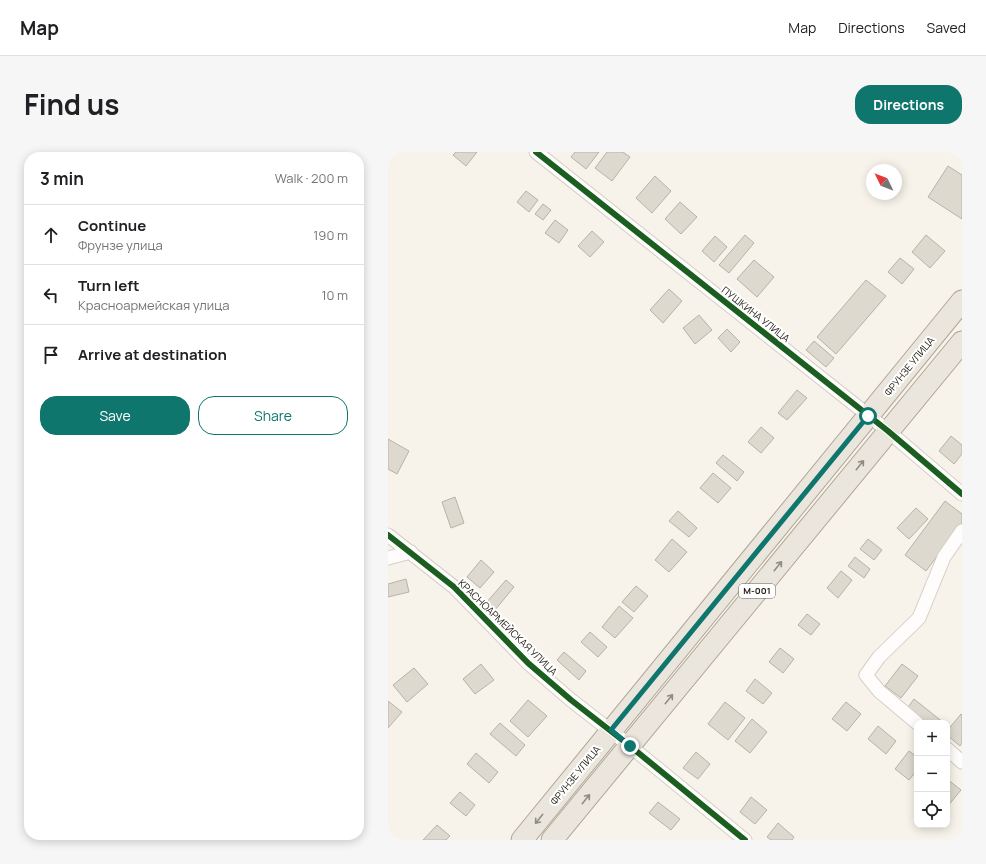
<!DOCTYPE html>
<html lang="en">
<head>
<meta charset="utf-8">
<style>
  :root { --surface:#fff; --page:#f6f6f6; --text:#202124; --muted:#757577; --line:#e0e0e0; --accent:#0f766e }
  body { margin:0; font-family:Manrope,sans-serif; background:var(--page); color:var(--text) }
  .controls { position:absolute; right:12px; bottom:12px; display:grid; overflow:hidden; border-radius:8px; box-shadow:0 2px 10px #0003 }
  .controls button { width:36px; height:36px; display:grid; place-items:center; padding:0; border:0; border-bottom:1px solid var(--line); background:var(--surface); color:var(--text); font:20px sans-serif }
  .compass { position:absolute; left:478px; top:12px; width:36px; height:36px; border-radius:50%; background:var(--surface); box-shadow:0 2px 10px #0003; rotate:313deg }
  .stop { position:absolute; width:12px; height:12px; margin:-9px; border:3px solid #0f766e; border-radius:50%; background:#fff }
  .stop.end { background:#0f766e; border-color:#fff; box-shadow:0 1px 4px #0008 }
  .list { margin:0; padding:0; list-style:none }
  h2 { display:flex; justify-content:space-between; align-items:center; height:52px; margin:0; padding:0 16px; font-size:17px }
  h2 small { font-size:13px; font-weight:400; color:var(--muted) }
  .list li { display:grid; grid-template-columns:26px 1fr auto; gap:12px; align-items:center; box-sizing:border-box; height:60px; padding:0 16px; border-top:1px solid var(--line) }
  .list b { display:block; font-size:15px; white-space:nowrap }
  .list p { margin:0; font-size:13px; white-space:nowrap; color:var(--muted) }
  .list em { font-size:13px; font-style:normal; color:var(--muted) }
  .actions { display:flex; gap:8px; padding:12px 16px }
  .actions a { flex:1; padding:9px 0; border:1px solid var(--accent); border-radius:16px; text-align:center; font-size:14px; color:var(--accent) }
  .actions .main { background:var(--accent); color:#fff }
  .icon { flex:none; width:22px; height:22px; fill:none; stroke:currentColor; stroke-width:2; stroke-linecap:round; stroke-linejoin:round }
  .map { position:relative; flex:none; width:574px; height:688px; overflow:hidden; border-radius:16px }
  header { display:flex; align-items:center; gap:24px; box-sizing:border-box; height:56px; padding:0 20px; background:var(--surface); border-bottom:1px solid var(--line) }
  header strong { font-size:19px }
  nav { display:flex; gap:22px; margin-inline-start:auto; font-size:14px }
  .intro { display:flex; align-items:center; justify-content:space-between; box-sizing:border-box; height:96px; padding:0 24px }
  h1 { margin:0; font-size:28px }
  .button { padding:10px 18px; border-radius:16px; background:var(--accent); color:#fff; font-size:14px; font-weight:700 }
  main { display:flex; gap:24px; padding:0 24px }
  aside { flex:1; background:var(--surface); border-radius:16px; box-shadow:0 2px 10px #0003 }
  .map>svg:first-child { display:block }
</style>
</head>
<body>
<header>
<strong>Map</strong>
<nav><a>Map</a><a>Directions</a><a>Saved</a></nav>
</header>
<div class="intro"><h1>Find us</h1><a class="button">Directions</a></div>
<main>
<aside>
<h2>3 min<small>Walk · 200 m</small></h2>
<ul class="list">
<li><svg class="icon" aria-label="ahead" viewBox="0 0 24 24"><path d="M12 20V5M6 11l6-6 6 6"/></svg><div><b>Continue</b><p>Фрунзе улица</p></div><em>190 m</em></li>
<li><svg class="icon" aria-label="left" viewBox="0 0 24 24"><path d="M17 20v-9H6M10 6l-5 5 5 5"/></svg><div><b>Turn left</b><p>Красноармейская улица</p></div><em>10 m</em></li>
<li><svg class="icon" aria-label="arrive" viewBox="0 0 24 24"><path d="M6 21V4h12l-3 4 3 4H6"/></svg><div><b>Arrive at destination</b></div></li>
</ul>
<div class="actions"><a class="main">Save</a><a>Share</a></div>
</aside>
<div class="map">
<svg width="574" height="688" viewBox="0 0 574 688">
  <rect width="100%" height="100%" fill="#f8f3ea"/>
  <!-- building -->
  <g fill="#ded9cf" stroke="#b7b2a9">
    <polygon points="68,0 89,0 78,14 65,3"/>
    <polygon points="187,0 211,0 198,17 183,5"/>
    <polygon points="219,0 235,0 242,5 224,29 207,16"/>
    <polygon points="560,14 574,23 574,67 540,45"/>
    <polygon points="267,24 283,39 264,61 248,46"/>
    <polygon points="138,39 150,48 141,60 129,50"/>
    <polygon points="292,50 309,65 293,82 277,67"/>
    <polygon points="155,52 163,58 155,68 147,62"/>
    <polygon points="167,68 180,78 171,91 157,81"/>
    <polygon points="204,79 216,90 202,105 190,94"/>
    <polygon points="357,83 366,91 341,121 331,113"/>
    <polygon points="538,83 557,99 542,116 524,100"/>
    <polygon points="327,84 339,95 326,110 314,99"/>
    <polygon points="512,106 526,117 514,132 500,120"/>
    <polygon points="366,108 386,125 369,145 349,127"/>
    <polygon points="478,128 498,144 448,202 429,185"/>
    <polygon points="281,137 294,149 275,171 262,158"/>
    <polygon points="311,163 324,178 307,192 295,176"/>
    <polygon points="339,177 352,190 343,200 330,186"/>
    <polygon points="426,189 446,206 438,215 418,198"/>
    <polygon points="409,238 419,246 399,268 390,261"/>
    <polygon points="373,275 386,286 373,301 360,290"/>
    <polygon points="563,284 574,293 574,302 566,312 551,299"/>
    <polygon points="0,287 21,299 9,322 0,317"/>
    <polygon points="335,303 356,320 349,329 328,311"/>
    <polygon points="325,321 343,336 330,351 312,336"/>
    <polygon points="67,345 76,371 63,376 54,350"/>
    <polygon points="557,349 574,362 574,371 538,419 517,403"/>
    <polygon points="528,356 540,367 521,387 509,376"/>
    <polygon points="290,359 309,376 301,385 281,369"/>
    <polygon points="284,387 299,400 281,420 267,408"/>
    <polygon points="480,387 494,398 486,408 472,397"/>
    <polygon points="467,405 482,417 476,426 460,414"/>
    <polygon points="93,408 106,420 92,436 79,425"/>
    <polygon points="453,419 464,428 450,446 439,436"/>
    <polygon points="18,427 21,440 0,445 0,432"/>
    <polygon points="118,428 126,435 107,458 98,451"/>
    <polygon points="248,434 260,444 246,460 234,450"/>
    <polygon points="231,454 245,466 227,486 214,475"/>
    <polygon points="419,462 432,472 423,483 410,473"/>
    <polygon points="202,480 219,495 210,505 193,490"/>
    <polygon points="392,496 406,507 395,521 381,510"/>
    <polygon points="176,500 198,519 191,528 169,508"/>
    <polygon points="93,512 106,528 87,542 75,527"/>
    <polygon points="514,512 530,524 513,546 497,534"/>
    <polygon points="26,516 40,532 19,550 5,533"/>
    <polygon points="367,527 384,541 375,552 358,539"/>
    <polygon points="526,547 556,571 534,571 518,558"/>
    <polygon points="140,548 159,564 140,585 122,569"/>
    <polygon points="0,549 14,560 0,576"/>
    <polygon points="337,550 357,566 340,588 320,572"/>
    <polygon points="458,550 473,562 459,579 444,567"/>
    <polygon points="573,562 574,563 574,591 572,594 559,583 559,579"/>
    <polygon points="364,567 379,580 362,601 347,589"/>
    <polygon points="112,571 137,593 128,604 102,582"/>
    <polygon points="490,574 508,589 498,602 480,587"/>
    <polygon points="521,599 529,605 529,618 521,628 507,617"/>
    <polygon points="308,600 322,612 310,627 295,616"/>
    <polygon points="88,601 110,620 101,631 79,612"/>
    <polygon points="559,627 573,638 559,655"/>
    <polygon points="72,640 87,653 78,664 62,651"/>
    <polygon points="363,645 379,658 367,672 352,660"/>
    <polygon points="270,650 292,667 283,678 261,661"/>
    <polygon points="390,671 406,685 404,688 383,688 379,685"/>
    <polygon points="49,673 62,684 58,688 35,688"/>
  </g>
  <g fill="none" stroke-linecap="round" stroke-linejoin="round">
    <!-- minor casing -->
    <g stroke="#d4cfc6" stroke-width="15">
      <g id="minor">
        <polyline points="148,0 500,279 574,342"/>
        <polyline points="0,383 66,435 140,511 183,548 242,594 357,688"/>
        <polyline points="0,406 23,400"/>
        <polyline points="529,571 491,539 478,523 491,505 531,466 556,405 574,379"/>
        <polyline points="559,597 574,610"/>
      </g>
    </g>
    <!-- primary casing -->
    <g stroke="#afa795" stroke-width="23">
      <g id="primary">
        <polyline points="134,688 574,149"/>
        <polyline points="164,688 574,190"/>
      </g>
    </g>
    <!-- minor -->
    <use href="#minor" stroke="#fefdfc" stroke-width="13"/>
    <!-- primary -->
    <use href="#primary" stroke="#ebe6dd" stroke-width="21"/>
    <!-- cycleway casing -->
    <g stroke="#fff" stroke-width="8">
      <g id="cycleway">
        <polyline points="148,0 500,279 574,342"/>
        <polyline points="0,383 66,435 140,511 183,548 242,594 357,688"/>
      </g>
    </g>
    <!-- cycleway -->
    <use href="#cycleway" stroke="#1b5e20" stroke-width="6"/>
  </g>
  <!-- one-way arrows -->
  <defs><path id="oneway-shaft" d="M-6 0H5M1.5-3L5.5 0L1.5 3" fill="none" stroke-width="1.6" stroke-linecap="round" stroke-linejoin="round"/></defs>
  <g stroke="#918c83">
    <use href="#oneway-shaft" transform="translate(472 313) rotate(-51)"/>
    <use href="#oneway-shaft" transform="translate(390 414) rotate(-51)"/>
    <use href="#oneway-shaft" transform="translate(281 547) rotate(-51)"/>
    <use href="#oneway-shaft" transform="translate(198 647) rotate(-51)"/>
    <use href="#oneway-shaft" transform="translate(151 667) rotate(129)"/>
  </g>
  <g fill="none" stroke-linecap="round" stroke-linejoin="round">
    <!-- route -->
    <polyline stroke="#0f766e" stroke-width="5" points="242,594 223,578 480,264"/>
  </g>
  <g text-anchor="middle" stroke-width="4" stroke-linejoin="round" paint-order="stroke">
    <!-- shield labels -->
    <rect fill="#fff" stroke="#65625a" stroke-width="1" x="351" y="432" width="36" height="14" rx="3"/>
    <g font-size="9" font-weight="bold" fill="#231e14">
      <text x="369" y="442">M-001</text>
    </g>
    <!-- street labels -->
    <g font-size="10" fill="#231e14" stroke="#fff">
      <text transform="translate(368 162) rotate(38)" y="4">ПУШКИНА УЛИЦА</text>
      <text transform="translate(521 214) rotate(-51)" y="4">ФРУНЗЕ УЛИЦА</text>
      <text transform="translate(120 475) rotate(44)" y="4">КРАСНОАРМЕЙСКАЯ УЛИЦА</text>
      <text transform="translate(187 623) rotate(-51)" y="4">ФРУНЗЕ УЛИЦА</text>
    </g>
  </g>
</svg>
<div class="controls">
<button>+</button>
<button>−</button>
<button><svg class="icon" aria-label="locate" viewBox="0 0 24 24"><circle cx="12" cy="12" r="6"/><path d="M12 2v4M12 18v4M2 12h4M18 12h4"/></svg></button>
</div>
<svg class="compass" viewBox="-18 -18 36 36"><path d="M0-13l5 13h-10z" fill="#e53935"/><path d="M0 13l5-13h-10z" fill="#757577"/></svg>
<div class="stop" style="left:480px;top:264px"></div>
<div class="stop end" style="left:242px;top:594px"></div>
</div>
</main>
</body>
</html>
